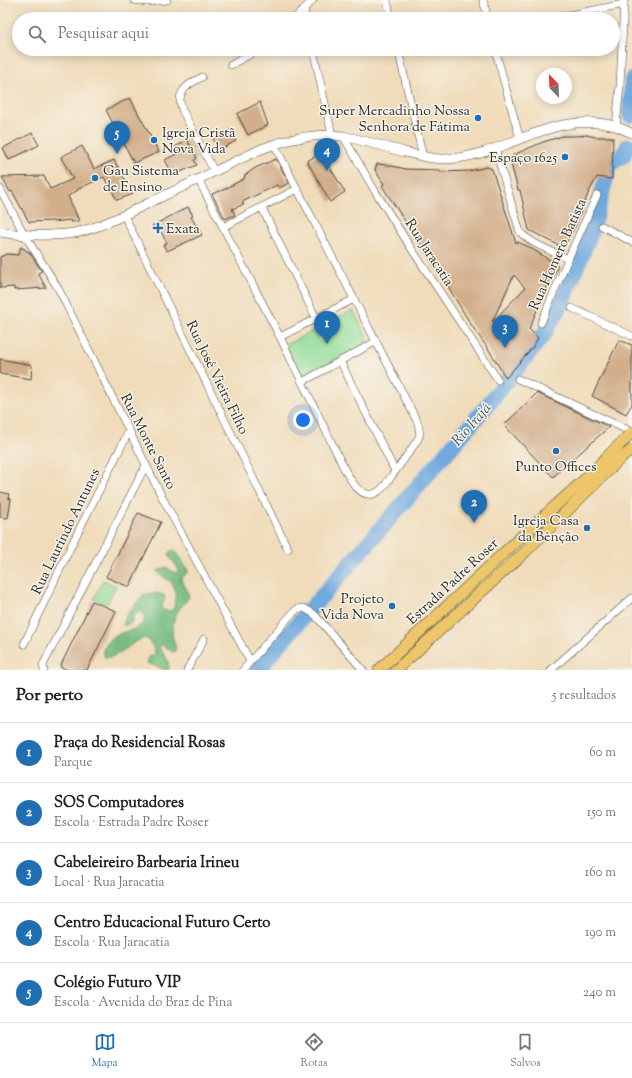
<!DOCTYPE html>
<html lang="pt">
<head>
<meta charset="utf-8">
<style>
  :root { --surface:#fff; --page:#f2f2f2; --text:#222; --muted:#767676; --line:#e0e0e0; --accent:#1f6fb2 }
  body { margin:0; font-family:"Sorts Mill Goudy",serif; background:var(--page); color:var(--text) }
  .compass { position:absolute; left:536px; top:68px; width:36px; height:36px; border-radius:50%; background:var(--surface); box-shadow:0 2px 10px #0003; rotate:337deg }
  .you { position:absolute; left:303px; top:420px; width:14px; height:14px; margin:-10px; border:3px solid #fff; border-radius:50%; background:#1a73e8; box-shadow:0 0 0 6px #1a73e833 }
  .badge { display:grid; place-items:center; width:26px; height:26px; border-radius:50%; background:var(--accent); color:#fff; font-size:13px; font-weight:700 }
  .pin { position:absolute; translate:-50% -33px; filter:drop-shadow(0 1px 2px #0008) }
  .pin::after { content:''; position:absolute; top:21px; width:14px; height:12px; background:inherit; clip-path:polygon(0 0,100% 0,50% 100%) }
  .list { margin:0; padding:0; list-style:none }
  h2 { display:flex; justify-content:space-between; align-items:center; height:52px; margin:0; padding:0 16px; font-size:17px }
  h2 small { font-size:13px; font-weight:400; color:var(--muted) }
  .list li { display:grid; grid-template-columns:26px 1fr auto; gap:12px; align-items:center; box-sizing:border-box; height:60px; padding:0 16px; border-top:1px solid var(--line) }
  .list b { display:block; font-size:15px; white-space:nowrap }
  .list p { margin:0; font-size:13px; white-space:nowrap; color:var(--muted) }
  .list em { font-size:13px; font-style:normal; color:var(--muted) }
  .icon { flex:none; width:22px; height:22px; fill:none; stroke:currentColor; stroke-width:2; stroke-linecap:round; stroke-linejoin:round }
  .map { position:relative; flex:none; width:632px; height:670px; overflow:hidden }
  .search { position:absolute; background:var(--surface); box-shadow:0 2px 10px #0003; left:12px; right:12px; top:12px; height:44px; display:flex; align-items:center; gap:10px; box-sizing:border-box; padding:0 14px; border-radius:22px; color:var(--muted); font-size:15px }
  .sheet { height:352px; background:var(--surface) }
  nav { display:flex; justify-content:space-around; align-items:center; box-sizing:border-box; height:56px; border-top:1px solid var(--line); background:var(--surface); font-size:11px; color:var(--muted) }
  nav a { display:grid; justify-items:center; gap:2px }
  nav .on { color:var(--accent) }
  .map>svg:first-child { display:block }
</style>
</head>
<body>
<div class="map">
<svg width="632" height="670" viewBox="0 0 632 670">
  <rect width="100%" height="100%" fill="#f7f3e8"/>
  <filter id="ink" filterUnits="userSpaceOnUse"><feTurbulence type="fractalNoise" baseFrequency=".025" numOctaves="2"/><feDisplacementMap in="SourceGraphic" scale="8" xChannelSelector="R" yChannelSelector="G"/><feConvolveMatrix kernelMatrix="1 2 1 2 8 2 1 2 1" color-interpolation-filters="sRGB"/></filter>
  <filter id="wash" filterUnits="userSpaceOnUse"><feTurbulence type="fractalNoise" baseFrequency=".012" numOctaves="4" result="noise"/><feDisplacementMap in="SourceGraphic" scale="16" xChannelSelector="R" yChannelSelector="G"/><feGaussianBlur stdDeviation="0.9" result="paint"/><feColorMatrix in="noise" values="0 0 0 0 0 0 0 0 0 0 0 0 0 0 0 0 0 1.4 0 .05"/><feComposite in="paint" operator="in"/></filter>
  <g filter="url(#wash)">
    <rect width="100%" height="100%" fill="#f0dcba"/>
    <!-- green -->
    <g fill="#90dc98" stroke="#5e8462">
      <polygon points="353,310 370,343 302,377 285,345"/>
      <polygon points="103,580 116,586 107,604 94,599"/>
    </g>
    <!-- forest -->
    <path fill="#74bc80" stroke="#507456" d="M 170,551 L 175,551 L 181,558 L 188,571 L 188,572 L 181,578 L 181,580 L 187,590 L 189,597 L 177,612 L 174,619 L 172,635 L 175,645 L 176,650 L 173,652 L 163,645 L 159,646 L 159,647 L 168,661 L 169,669 L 164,670 L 157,666 L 148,664 L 147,660 L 148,657 L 155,656 C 156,650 151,643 146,638 C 131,639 121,659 105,657 C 102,653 102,650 105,646 C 108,640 113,636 119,634 C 127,630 151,628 143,612 L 140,611 L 134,615 L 131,623 L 125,625 L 123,625 L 126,616 L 144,594 L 157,593 L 164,595 L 165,599 L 161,607 L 162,610 L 170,611 L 174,608 C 175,596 179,587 167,579 C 163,577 160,575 157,571 L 166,567 L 175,573 L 178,572 C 179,565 171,561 169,555 Z"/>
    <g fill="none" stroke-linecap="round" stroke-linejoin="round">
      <!-- river -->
      <g stroke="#6fa9df" stroke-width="16">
        <polyline points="630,115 632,80"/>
        <polyline points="257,670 372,539 486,407 545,333 563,300 591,232 610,164 623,156 628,146"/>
      </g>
    </g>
    <g id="blocks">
      <!-- building -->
      <g fill="#d2ae8a" fill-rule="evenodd">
        <polygon points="130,98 159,152 134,163 106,110"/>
        <polygon points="260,102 268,125 248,135 237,114"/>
        <polygon points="230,130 236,141 219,150 213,139"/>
        <polygon points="32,133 39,145 9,160 3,148"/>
        <polygon points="587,135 595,137 613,137 612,179 597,177 588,194 575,227 566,243 560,246 529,230 520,190 518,190 510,160 513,155 543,142 563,136 574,136"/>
        <polygon points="187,140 197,158 194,160 197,165 173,175 165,160 178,153 175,147"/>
        <polygon points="82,146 94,169 114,160 133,194 117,200 104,177 78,189 78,190 68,196 79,221 71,222 70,220 53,222 53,221 29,222 12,191 10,192 2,177 44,176 50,189 73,179 61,157"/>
        <polygon points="321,153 345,192 330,202 307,161"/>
        <polygon points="276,159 289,183 279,188 277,185 242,202 244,204 232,209 235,215 225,219 212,194 223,190 245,178 244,176 255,168"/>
        <path d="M 377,164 L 387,165 L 406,169 L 440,170 L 440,172 L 469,171 L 487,167 L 492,169 L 516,243 L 518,242 L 529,247 L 556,264 L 558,267 L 548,285 L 529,329 L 538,338 L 532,348 L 506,378 L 489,350 L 472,326 L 447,285 L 382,186 L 384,184 L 375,170 ZM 514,275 L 525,288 L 492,322 Z"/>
        <polygon points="188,207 193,216 191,217 202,235 167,251 163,245 167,243 161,232 157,233 152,226"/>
        <polygon points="21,247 30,253 42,271 38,273 46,288 14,290 14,287 0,288 0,257 7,254 18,255"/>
        <polygon points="619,340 632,345 632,404 626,414 592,396"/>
        <polygon points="0,359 32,365 31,379 0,374"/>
        <polygon points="537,393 609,427 553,477 504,425"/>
        <polygon points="0,492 9,494 8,498 11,499 8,518 0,517"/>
        <polygon points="138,513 161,522 129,587 106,577"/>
        <polygon points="92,601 116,611 87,670 68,670 60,667"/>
      </g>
    </g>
  </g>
  <g filter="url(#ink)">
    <use href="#blocks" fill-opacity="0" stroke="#494640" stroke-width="1"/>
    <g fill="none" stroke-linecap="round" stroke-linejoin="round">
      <!-- minor casing -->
      <g stroke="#494640" stroke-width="8">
        <g id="minor">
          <polyline points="134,0 147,2 167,0"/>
          <polyline points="387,0 391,19"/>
          <polyline points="483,0 488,19"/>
          <polyline points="304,9 306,19"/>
          <polyline points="294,19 313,0"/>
          <polyline points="550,19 624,4"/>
          <polyline points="313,49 332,135"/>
          <polyline points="398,49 423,157"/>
          <polyline points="495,49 520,139"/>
          <polyline points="231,65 249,55 258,49"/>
          <path d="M 202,77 C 193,82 180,88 180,100 C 180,104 182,107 182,110 L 214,171"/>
          <polyline points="616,126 620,85 624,0"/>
          <polyline points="343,136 375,191 411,248 498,380"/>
          <path d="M 495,148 L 520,232 C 531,244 554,252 568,259"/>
          <path d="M 198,179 L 280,337 L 346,472 C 351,480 357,492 367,494 C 370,495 375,494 379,491 C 384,488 387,482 391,477 C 400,465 410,452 418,439 L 420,434 L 418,423 L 274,144"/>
          <polyline points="0,189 24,234 48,272 58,288 162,497 250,661"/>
          <polyline points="262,208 316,318"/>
          <polyline points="124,215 288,549"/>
          <polyline points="602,226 632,242"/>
          <polyline points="223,227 297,189"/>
          <polyline points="572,308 632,336"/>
          <polyline points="541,323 568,259 597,195"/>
          <polyline points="280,337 354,299"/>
          <polyline points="340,361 395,471"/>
          <polyline points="518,379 632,432"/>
          <polyline points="302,382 375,342"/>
          <polyline points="24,644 75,538 129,431"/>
          <polyline points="44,670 43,665 146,465"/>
          <polyline points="187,670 204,639"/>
          <polyline points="243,670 289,617 297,609 304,608 314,614 363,670"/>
          <polyline points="551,670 632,598"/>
        </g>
      </g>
      <!-- tertiary casing -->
      <g stroke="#494640" stroke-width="10">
        <path id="tertiary" d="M 0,232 C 21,236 54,236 74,233 C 92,230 108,222 124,215 L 259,150 C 286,139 314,133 343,136 C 360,140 377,144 393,149 C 410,153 427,159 444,159 C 505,158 550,109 615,126 C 621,128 626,131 632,133"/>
      </g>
      <!-- primary casing -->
      <g stroke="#494640" stroke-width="12">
        <g id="primary">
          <polyline points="379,670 522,536 584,480 632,432"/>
          <polyline points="396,670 526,551 622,457 632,450"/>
        </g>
      </g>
      <!-- minor -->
      <use href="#minor" stroke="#fff" stroke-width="7"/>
      <!-- tertiary -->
      <use href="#tertiary" stroke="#fff" stroke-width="9"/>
      <!-- primary -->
      <use href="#primary" stroke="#ecc669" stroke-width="11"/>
    </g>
  </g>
  <!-- markers -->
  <g fill="#1f6fb2" stroke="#f7f3e8" stroke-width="1.5">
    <circle cx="478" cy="118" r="4"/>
    <circle cx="154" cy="140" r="4"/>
    <circle cx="565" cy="157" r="4"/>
    <circle cx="95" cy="178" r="4"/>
    <path d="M156 222h4v4h4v4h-4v4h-4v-4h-4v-4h4z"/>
    <circle cx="556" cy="451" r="4"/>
    <circle cx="587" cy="528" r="4"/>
    <circle cx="392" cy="606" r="4"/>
  </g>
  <g text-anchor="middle" stroke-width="3" stroke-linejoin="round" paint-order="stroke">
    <!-- poi labels -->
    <g font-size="14" fill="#2b2b2b" stroke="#f7f3e8" text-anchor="end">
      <text x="470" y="115">Super Mercadinho Nossa<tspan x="470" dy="16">Senhora de Fátima</tspan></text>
      <text x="162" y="137" text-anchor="start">Igreja Cristã<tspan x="162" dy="16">Nova Vida</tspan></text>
      <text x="557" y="162">Espaço 1625</text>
      <text x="103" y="175" text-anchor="start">Gau Sistema<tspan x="103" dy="16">de Ensino</tspan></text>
      <text x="166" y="233" text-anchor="start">Exata</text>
      <text x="556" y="471" text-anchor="middle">Punto Offices</text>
      <text x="579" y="525">Igreja Casa<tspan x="579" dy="16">da Bênção</tspan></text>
      <text x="384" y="603">Projeto<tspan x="384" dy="16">Vida Nova</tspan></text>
    </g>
    <!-- street labels -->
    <g font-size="14" fill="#2b2b2b" stroke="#f7f3e8">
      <text transform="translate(430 252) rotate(57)" y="5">Rua Jaracatia</text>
      <text transform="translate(557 254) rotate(-66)" y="5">Rua Homero Batista</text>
      <text transform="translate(218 377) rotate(64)" y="5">Rua José Vieira Filho</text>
      <text transform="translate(149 441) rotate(63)" y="5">Rua Monte Santo</text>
      <text transform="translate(65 531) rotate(-64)" y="5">Rua Laurindo Antunes</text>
      <text transform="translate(452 581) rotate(-43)" y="5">Estrada Padre Roser</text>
    </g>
    <!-- water labels -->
    <g font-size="15" font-style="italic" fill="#43576a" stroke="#f7f3e8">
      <text transform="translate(471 424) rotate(-49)" y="5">Rio Irajá</text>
    </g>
  </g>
</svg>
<svg class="compass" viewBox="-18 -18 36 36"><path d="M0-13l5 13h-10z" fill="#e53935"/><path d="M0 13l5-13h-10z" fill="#767676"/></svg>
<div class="you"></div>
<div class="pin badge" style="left:327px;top:344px">1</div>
<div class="pin badge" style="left:474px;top:523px">2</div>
<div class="pin badge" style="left:505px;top:348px">3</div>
<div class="pin badge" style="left:327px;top:171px">4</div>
<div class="pin badge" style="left:117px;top:154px">5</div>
<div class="search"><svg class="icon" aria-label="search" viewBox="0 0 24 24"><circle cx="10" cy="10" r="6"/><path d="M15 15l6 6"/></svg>Pesquisar aqui</div>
</div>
<section class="sheet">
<h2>Por perto<small>5 resultados</small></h2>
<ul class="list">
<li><span class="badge">1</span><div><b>Praça do Residencial Rosas</b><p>Parque</p></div><em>60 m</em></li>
<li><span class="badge">2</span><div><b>SOS Computadores</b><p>Escola · Estrada Padre Roser</p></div><em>150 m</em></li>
<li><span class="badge">3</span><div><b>Cabeleireiro Barbearia Irineu</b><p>Local · Rua Jaracatia</p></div><em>160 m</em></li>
<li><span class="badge">4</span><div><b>Centro Educacional Futuro Certo</b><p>Escola · Rua Jaracatia</p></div><em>190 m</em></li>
<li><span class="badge">5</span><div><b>Colégio Futuro VIP</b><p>Escola · Avenida do Braz de Pina</p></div><em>240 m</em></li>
</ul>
</section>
<nav>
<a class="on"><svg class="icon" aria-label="map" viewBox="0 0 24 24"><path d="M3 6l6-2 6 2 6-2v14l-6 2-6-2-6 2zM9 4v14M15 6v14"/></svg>Mapa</a>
<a><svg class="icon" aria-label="directions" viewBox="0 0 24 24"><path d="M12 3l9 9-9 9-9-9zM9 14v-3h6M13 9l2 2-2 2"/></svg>Rotas</a>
<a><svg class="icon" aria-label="saved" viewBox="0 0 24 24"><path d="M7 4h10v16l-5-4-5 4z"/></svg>Salvos</a>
</nav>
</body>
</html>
